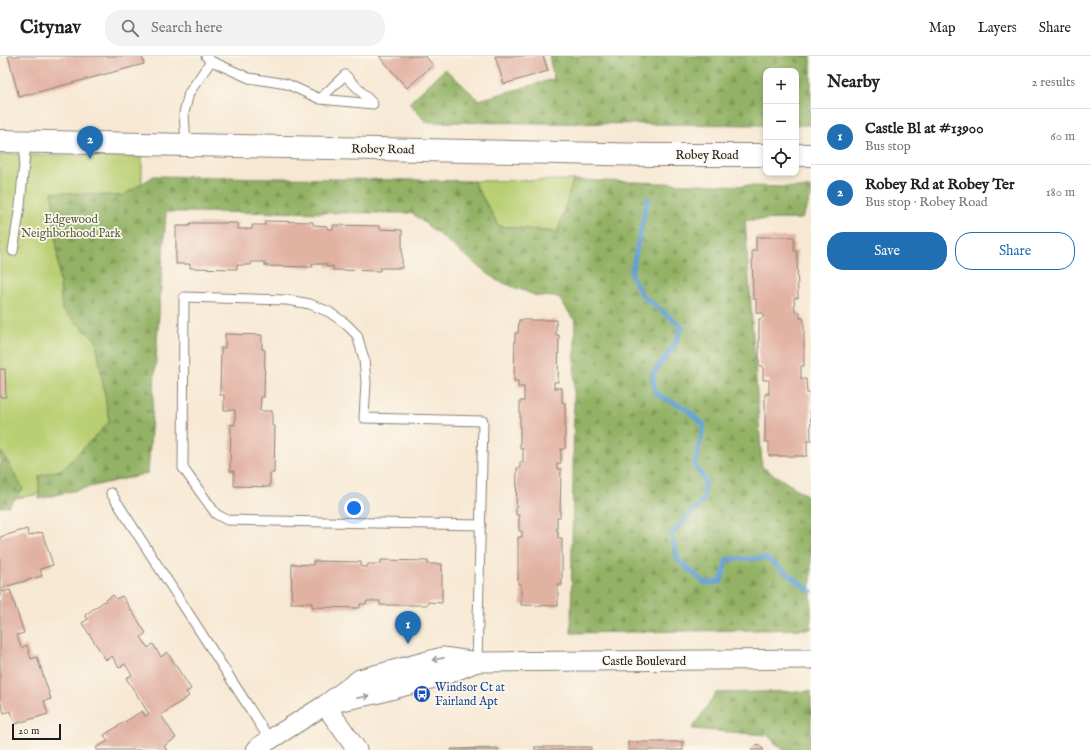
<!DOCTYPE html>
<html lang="en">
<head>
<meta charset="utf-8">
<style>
  :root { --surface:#fff; --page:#f2f2f2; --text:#222; --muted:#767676; --line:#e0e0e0; --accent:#1f6fb2 }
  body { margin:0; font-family:"IM FELL English",serif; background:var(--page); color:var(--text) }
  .controls { position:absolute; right:12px; top:12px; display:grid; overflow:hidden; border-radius:8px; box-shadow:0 2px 6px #0003 }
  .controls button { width:36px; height:36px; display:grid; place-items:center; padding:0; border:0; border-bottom:1px solid var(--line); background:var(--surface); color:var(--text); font:20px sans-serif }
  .scale { position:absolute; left:12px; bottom:10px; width:49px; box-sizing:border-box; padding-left:4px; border:2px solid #1c1c1c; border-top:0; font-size:11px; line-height:14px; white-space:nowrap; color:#1c1c1c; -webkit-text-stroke:3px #fbf7ec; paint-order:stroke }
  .you { position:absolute; left:354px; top:452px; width:14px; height:14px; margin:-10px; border:3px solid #fff; border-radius:50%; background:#1a73e8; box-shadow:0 0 0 6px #1a73e833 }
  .badge { display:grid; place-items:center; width:26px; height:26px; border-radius:50%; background:var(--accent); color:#fff; font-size:13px; font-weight:700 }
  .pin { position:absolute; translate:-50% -33px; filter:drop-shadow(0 1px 2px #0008) }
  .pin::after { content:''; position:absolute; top:21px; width:14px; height:12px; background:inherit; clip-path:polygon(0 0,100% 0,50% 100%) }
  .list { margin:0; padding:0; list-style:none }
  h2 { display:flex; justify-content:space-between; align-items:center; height:52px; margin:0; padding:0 16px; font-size:17px }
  h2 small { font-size:13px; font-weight:400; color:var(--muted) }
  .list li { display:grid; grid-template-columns:26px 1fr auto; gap:12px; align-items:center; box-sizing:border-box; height:56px; padding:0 16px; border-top:1px solid var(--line) }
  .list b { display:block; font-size:15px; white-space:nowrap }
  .list p { margin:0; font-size:13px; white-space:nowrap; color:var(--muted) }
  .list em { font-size:13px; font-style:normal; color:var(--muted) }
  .actions { display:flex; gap:8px; padding:12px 16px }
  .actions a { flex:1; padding:9px 0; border:1px solid var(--accent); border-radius:16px; text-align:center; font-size:14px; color:var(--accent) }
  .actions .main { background:var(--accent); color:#fff }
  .icon { flex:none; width:22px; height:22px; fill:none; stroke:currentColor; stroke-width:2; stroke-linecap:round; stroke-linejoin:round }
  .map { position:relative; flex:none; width:811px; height:694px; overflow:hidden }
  header { display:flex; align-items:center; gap:24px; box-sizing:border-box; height:56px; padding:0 20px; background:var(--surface); border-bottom:1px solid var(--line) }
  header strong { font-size:19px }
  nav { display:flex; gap:22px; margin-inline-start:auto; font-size:14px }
  .search { width:280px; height:36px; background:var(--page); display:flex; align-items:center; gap:10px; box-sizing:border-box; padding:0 14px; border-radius:16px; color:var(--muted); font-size:15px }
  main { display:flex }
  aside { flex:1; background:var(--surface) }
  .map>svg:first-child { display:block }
</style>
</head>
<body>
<header>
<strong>Citynav</strong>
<div class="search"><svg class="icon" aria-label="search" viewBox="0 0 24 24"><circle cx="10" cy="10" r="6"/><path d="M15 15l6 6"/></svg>Search here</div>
<nav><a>Map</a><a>Layers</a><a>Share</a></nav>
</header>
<main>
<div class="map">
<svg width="811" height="694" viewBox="0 0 811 694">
  <defs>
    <pattern id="forest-firs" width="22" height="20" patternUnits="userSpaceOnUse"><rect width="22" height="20" fill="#93b265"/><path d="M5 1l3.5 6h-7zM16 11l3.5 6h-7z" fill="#7e9857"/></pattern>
  </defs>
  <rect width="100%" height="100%" fill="#fbf7ec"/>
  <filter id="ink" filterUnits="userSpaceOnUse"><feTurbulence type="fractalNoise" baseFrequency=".025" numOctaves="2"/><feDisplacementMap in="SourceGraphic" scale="8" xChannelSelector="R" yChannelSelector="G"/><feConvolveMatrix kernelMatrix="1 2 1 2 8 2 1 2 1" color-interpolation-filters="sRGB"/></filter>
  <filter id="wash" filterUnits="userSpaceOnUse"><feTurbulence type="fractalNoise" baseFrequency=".012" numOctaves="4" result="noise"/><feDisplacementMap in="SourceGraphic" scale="16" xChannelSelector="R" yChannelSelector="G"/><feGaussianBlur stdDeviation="0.9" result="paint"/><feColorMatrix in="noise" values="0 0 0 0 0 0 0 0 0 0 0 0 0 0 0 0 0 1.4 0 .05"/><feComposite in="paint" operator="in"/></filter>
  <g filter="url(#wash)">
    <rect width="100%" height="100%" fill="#f7e8d3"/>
    <!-- green -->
    <g fill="#bacf73" stroke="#6b7648">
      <polygon points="0,98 142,101 142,118 135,421 0,445"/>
      <polygon points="573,124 558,176 499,170 473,125"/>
    </g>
    <!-- forest -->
    <g fill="url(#forest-firs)" stroke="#586740">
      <polygon points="549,0 811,0 811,69 796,69 796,15 766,15 766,69 426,66 409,47 445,13 479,44 554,23"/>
      <polygon points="154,120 473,125 499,170 558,176 573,124 811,132 811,141 802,163 745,164 762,411 811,442 811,573 571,577 575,265 558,241 537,240 496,224 412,157 166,156 148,417 39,443 39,420 63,413 109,366 96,284 62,254 52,136 122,140"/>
      <polygon points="0,396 3,398 23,433 9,450 0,451"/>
      <polygon points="811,635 811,694 783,694 767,679 692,673 716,637"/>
    </g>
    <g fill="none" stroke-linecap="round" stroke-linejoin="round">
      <!-- stream -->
      <polyline stroke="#619fd3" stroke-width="5" points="648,142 631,218 641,238 682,271 674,290 652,319 656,338 685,352 704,369 695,410 705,425 703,444 671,478 678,504 705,527 721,526 727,503 766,502 811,535"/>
    </g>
    <g id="blocks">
      <!-- building -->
      <g fill="#e1b1a2">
        <polygon points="8,0 142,0 144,8 19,41"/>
        <polygon points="379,0 425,0 433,9 407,32"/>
        <polygon points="495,0 543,0 548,15 504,28"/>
        <polygon points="265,165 313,166 313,169 327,170 327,173 333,173 333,169 380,170 380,173 402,174 402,212 380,212 380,215 333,214 333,210 327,211 327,208 312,208 313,211 265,210 265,206 251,206 251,209 237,209 237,213 190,212 190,208 176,208 176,170 190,170 190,167 238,167 238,173 252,173 252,169 265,169"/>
        <polygon points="756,181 794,181 794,195 797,195 798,242 794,242 795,256 800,256 800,262 804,263 804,310 801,310 801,323 806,323 807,337 810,337 811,385 807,385 807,400 769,400 769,386 765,386 765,338 769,338 769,324 763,324 763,310 759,310 759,263 763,262 763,257 756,257 756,243 753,243 752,195 756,195"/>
        <polygon points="519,264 556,264 556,279 559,279 558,326 554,326 554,332 562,332 562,346 565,347 565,393 561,393 561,407 557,407 557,413 561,413 560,461 557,461 557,475 558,475 558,482 562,482 562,529 558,529 558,550 521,549 521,528 518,528 518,481 522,481 522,475 519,475 519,459 516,459 517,412 520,412 520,406 523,406 523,393 520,393 520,345 524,345 524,331 518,331 518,325 514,325 515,277 518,277"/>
        <polygon points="225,278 262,279 262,293 265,294 264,341 261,341 260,355 272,355 272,370 275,370 274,417 270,417 270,431 234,430 234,415 230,415 231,368 235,369 235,354 224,354 224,339 220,339 221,292 225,292"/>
        <polygon points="0,313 5,313 6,341 0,341"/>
        <polygon points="27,473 29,480 42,476 53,509 40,513 42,520 1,532 3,536 10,534 24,577 17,579 21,592 27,589 31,603 37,601 51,643 44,645 48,658 15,668 11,655 4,657 0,644 0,481"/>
        <polygon points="381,504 428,505 428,508 442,508 442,547 428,546 428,549 380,549 380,545 367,545 366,548 360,548 360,552 312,551 312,547 291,547 292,508 313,509 313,505 361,506 361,511 367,511 368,508 381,508"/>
        <polygon points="113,539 116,543 122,540 146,577 141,581 148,592 153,588 161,601 167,596 191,633 186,636 189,640 161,659 176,682 164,690 167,694 97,694 96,692 108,685 104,679 142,655 145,660 149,658 126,622 132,619 125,608 119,612 112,600 106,604 82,567 88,563 85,559"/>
        <rect x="628" y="686" width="55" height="8"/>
        <polygon points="758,688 764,694 751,694"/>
        <rect x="535" y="691" width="56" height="3"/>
        <polygon points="498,692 498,694 451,694 451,693"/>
      </g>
    </g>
  </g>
  <g filter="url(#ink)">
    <use href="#blocks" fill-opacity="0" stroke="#8a8278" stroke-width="1"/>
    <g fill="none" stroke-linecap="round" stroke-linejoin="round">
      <!-- service casing -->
      <g stroke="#8a8278" stroke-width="11">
        <g id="service">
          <polyline points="206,0 211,5 249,22 287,28 320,43 373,48 345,19 320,43"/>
          <polyline points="186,89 184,57 189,37 211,5"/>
          <polyline points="13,195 20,150 26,86"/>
          <polyline points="111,437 270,684"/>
          <polyline points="477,606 483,365 364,362 366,326 364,303 357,279 345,267 329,256 310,248 287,244 184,241 183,412 216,458 227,464 481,469"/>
        </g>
      </g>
      <!-- minor casing -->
      <g stroke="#8a8278" stroke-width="21">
        <g id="minor">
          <polyline points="332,647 375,638 445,619 477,606"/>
          <polyline points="325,649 357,694"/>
          <polyline points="256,694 260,690 325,649 360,623 443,601 477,606 811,603"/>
        </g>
      </g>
      <!-- tertiary casing -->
      <g stroke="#8a8278" stroke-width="24">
        <g id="tertiary">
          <polyline points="0,85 650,99 766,99"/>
          <polyline points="796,99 811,99"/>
        </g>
      </g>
      <!-- service -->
      <use href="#service" stroke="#fff" stroke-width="9"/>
      <!-- minor -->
      <use href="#minor" stroke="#fff" stroke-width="19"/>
      <!-- tertiary -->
      <use href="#tertiary" stroke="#fff" stroke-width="22"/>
    </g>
    <!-- one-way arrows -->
    <defs><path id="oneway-shaft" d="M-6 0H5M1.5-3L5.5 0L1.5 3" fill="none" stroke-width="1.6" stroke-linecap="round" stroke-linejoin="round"/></defs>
    <g stroke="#999">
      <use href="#oneway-shaft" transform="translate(438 603) rotate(169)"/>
      <use href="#oneway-shaft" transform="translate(363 641) rotate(-11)"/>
    </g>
  </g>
  <!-- icons -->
  <defs>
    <g id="bus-disc" transform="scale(0.9)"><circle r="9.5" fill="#1a4fb4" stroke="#fbf7ec"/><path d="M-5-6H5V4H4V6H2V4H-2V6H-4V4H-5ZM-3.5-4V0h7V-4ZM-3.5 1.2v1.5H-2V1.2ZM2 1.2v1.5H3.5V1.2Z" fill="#fff"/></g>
  </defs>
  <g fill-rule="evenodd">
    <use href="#bus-disc" x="422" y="638"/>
  </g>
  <g text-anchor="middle" stroke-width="3.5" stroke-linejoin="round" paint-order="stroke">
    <!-- street labels -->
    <g font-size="12" fill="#1c1c1c" stroke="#fbf7ec">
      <text transform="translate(383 93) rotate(1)" y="4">Robey Road</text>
      <text x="707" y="103">Robey Road</text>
      <text x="644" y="609">Castle Boulevard</text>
    </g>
    <!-- park labels -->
    <g font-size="12" fill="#535b3a" stroke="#fbf7ec">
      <text x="71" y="167">Edgewood<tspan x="71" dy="14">Neighborhood Park</tspan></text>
    </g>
    <!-- transit labels -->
    <g font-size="12" fill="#164399" stroke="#fbf7ec" text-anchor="start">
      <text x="435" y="635">Windsor Ct at<tspan x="435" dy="14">Fairland Apt</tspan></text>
    </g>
  </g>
</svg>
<div class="controls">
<button>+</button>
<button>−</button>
<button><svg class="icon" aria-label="locate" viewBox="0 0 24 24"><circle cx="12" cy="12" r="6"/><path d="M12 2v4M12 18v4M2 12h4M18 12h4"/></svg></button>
</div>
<div class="scale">20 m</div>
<div class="you"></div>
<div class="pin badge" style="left:408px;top:588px">1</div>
<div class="pin badge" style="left:90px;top:103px">2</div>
</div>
<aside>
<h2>Nearby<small>2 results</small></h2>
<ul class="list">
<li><span class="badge">1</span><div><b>Castle Bl at #13900</b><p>Bus stop</p></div><em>60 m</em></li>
<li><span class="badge">2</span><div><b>Robey Rd at Robey Ter</b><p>Bus stop · Robey Road</p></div><em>180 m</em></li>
</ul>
<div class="actions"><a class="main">Save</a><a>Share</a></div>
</aside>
</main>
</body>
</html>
